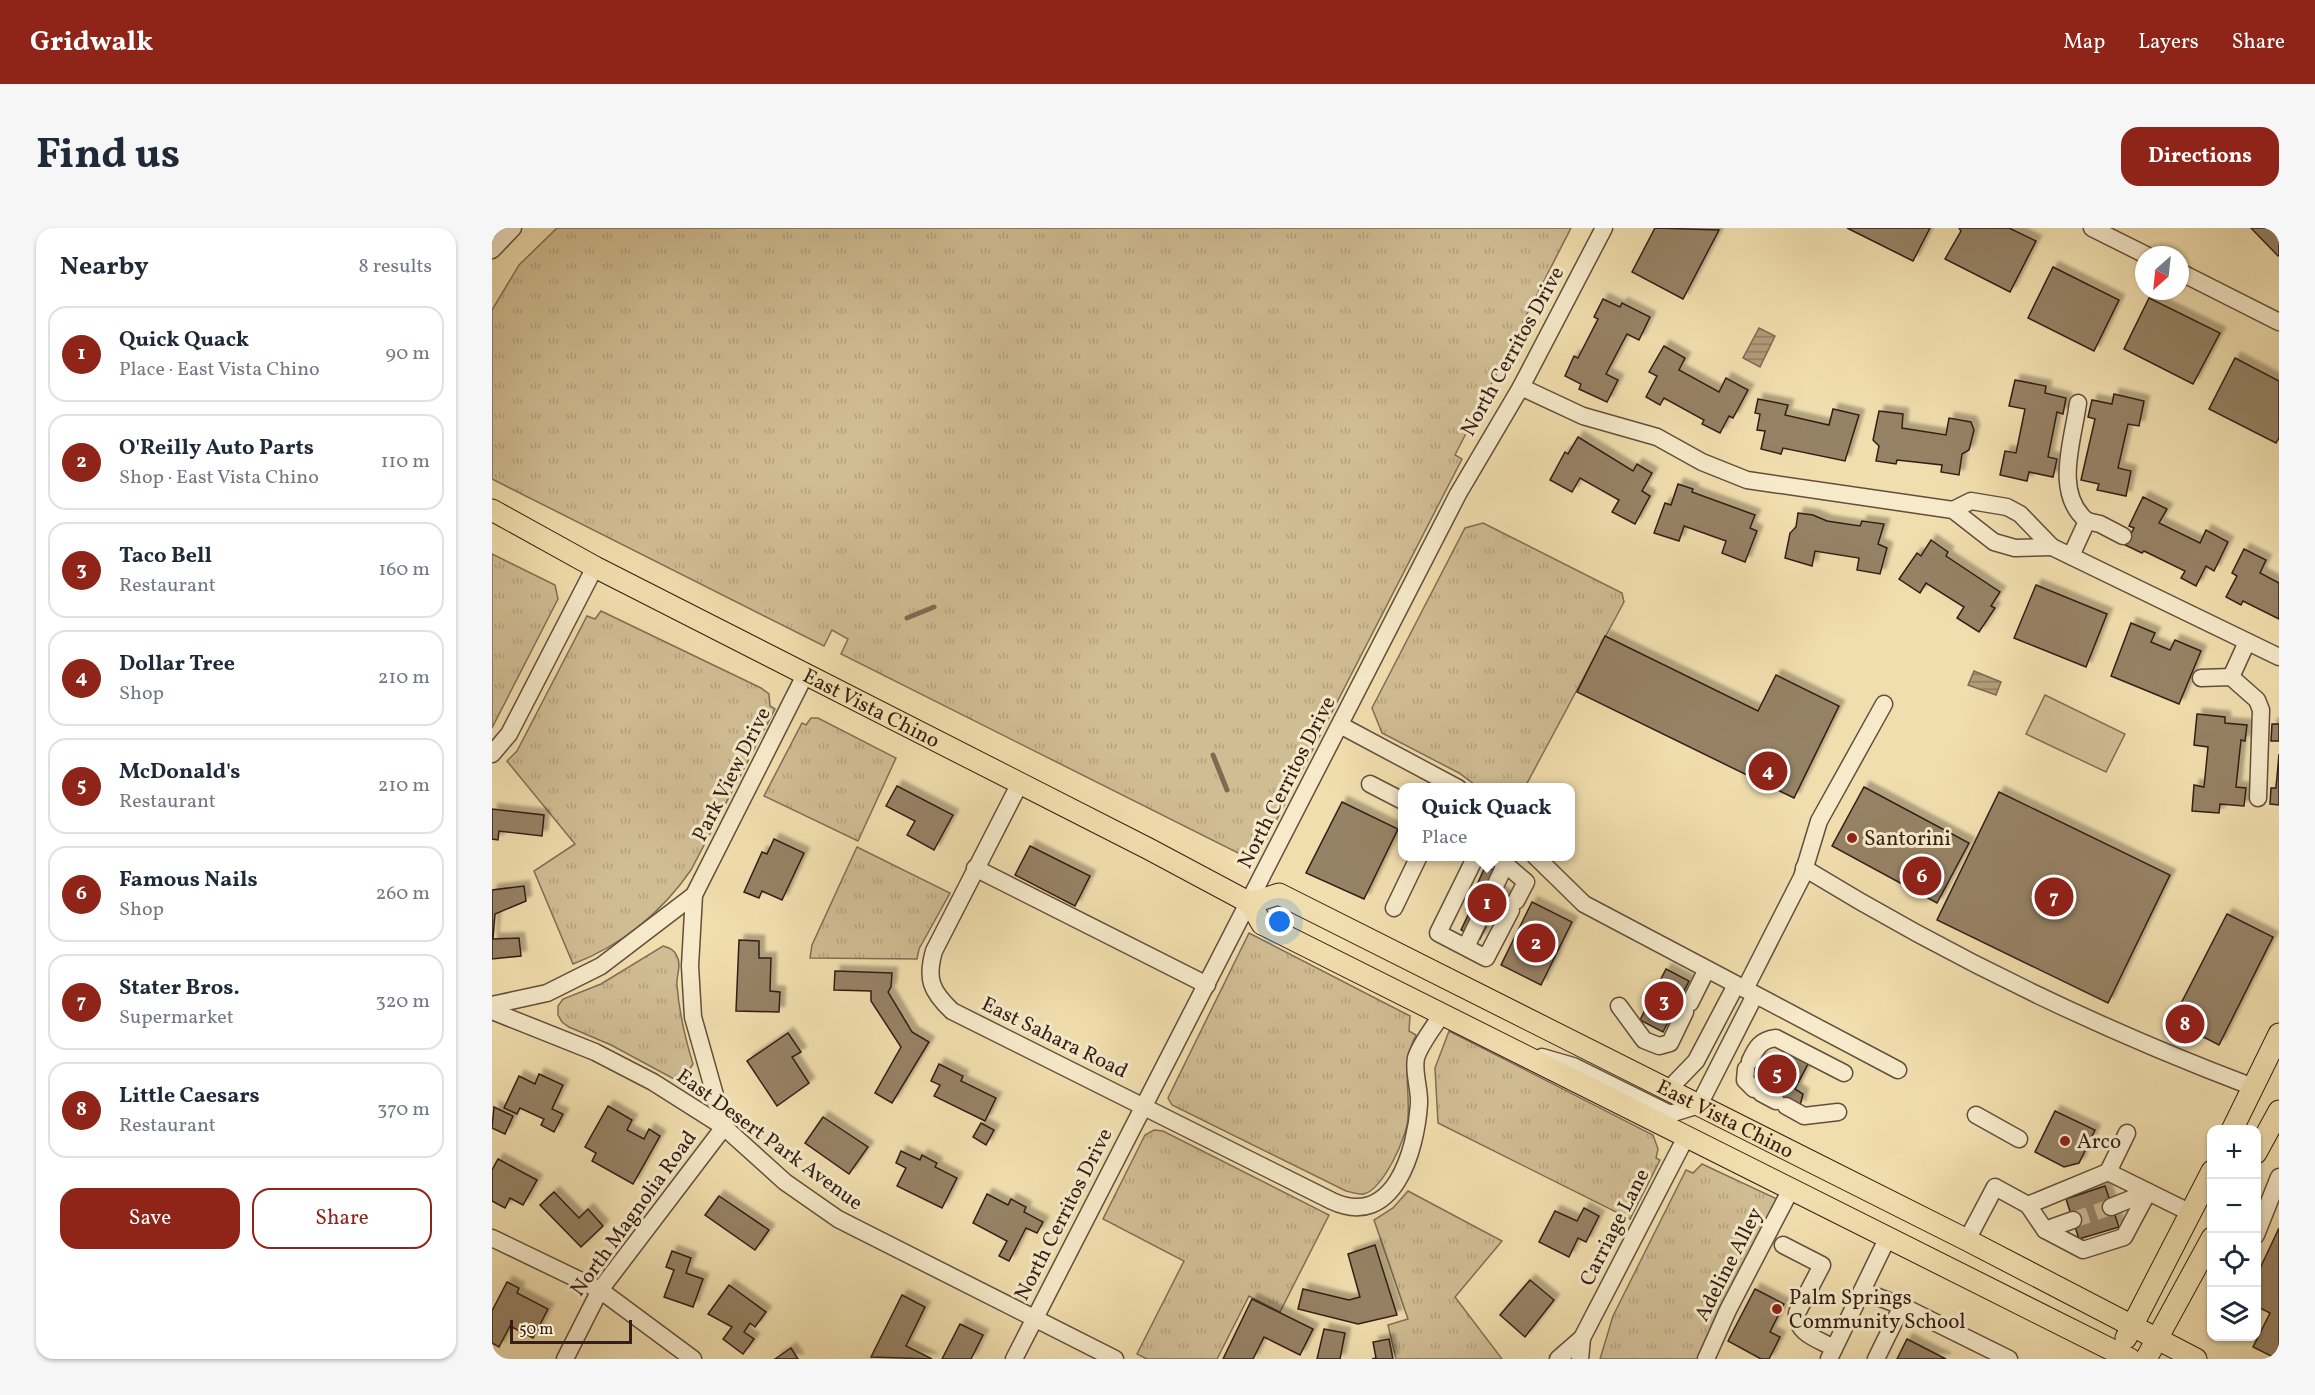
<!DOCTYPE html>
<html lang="en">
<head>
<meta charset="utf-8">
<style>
  :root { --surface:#fff; --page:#f6f6f7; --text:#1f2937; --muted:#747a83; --line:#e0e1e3; --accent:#8f2418 }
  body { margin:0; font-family:Vollkorn,serif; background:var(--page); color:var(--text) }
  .controls { position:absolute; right:18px; bottom:18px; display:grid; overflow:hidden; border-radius:12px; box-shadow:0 2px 4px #0004 }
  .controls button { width:54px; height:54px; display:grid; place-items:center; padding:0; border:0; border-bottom:2px solid var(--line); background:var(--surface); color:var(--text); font:30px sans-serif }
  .compass { position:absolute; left:1643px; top:18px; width:54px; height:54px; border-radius:50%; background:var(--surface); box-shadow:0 2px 4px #0004; rotate:207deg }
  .scale { position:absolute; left:18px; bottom:15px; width:122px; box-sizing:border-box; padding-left:6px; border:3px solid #341e16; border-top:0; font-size:16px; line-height:21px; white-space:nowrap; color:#341e16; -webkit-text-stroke:4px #f6eaca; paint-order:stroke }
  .you { position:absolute; left:788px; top:694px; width:21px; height:21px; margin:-15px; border:4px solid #fff; border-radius:50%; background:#1a73e8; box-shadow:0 0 0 9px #1a73e833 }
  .badge { display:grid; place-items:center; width:39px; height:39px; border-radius:50%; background:var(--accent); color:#fff; font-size:20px; font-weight:700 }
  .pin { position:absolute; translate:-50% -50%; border:3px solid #fff; box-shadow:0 2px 6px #0006 }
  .popup { position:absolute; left:906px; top:555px; width:177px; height:78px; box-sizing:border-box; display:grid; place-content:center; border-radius:12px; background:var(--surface); filter:drop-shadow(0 2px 4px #0005); font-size:20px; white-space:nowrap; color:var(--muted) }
  .popup b { font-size:22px; color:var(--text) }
  .popup::after { content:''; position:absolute; left:50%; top:100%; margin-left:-12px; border:12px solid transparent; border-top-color:var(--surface) }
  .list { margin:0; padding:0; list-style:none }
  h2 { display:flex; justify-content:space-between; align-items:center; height:78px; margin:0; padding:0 24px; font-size:26px }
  h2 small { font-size:20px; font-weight:400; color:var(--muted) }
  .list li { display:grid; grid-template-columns:39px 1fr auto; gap:18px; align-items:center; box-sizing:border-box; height:96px; margin:0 12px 12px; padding:0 12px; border:2px solid var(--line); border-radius:18px }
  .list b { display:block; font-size:22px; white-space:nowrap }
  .list p { margin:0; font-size:20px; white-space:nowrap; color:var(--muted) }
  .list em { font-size:20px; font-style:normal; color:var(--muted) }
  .actions { display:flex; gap:12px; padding:18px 24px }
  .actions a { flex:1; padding:14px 0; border:2px solid var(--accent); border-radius:18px; text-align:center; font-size:21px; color:var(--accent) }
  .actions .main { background:var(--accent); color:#fff }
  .icon { flex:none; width:33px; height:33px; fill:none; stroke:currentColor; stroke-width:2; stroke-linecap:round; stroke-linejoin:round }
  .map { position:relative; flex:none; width:1787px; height:1131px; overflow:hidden; border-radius:18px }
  header { display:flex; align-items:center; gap:36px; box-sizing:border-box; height:84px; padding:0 30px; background:var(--accent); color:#fff }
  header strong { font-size:28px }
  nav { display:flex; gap:33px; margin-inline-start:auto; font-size:21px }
  .intro { display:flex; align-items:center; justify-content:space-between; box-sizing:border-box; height:144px; padding:0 36px }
  h1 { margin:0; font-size:42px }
  .button { padding:15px 27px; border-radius:18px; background:var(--accent); color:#fff; font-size:21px; font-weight:700 }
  main { display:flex; gap:36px; padding:0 36px }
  aside { flex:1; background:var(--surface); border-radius:18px; box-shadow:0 2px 4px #0004 }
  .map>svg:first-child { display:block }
</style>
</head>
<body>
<header>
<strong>Gridwalk</strong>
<nav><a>Map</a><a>Layers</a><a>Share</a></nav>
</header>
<div class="intro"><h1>Find us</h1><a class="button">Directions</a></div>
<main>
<aside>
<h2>Nearby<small>8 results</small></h2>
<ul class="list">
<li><span class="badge">1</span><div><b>Quick Quack</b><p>Place · East Vista Chino</p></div><em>90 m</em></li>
<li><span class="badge">2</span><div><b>O'Reilly Auto Parts</b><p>Shop · East Vista Chino</p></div><em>110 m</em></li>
<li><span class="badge">3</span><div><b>Taco Bell</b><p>Restaurant</p></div><em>160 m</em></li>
<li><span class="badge">4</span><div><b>Dollar Tree</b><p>Shop</p></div><em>210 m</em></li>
<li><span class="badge">5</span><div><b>McDonald's</b><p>Restaurant</p></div><em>210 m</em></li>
<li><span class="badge">6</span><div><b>Famous Nails</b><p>Shop</p></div><em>260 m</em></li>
<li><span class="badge">7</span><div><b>Stater Bros.</b><p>Supermarket</p></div><em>320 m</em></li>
<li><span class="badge">8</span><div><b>Little Caesars</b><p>Restaurant</p></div><em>370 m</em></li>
</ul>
<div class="actions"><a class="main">Save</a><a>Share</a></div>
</aside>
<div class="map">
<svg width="1787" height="1131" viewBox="0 0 1787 1131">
  <defs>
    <pattern id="grass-tufts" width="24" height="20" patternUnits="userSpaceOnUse" patternTransform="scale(1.5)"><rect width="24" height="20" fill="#d1bd94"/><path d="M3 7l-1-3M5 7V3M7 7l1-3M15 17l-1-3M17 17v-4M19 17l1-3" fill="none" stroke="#b4a27f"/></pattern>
    <pattern id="water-rules" width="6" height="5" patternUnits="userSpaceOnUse" patternTransform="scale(1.5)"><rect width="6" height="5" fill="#b19d7a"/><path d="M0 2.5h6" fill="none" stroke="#917f63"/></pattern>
    <filter id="shadow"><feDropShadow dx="5.5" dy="-5.5" stdDeviation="1.5" flood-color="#0004"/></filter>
  </defs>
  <rect width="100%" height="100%" fill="#f1deae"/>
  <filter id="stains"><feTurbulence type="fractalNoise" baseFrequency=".00333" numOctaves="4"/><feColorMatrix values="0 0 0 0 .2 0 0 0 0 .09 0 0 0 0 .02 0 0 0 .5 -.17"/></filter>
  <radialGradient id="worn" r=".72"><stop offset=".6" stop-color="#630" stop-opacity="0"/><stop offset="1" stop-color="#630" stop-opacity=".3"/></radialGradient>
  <!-- grass -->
  <g fill="url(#grass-tufts)" stroke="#826e55" stroke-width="1.5">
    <polygon points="65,0 1079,0 963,227 970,231 769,622 766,621 754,629 349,426 356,411 340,402 332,418 0,251 0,82 27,37"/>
    <polygon points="991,295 1130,365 1132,374 1033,559 986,559 967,545 890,505 880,480 973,300"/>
    <polygon points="0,326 63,357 66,371 0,500"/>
    <path d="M 109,383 L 269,460 L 277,466 L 278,478 L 283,481 L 199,642 C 170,684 129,718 81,736 L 42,643 L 83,616 L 15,533 L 25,523 L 95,388 L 103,391 Z"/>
    <polygon points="319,490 326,490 404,530 366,613 272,568 310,495 314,497"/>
    <polygon points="365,619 458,665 427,721 425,731 318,730 320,717"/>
    <path d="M 757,705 L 918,788 L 917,803 L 924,807 C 909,835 918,859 916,889 C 916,908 891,961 872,966 C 867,967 859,964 854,963 L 680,877 L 676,870 Z"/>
    <path d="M 171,718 C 177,720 182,721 185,728 C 190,738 184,747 185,757 C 187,783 193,810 201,836 L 193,849 L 182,851 L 119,817 L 77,799 L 70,794 L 66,787 L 66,778 L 71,771 L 109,756 Z"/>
    <polygon points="957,803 1161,907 1166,921 1164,930 1168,932 1138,991 946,895 943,840"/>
    <polygon points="662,902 671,903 837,987 788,1084 757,1068 725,1131 655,1131 645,1126 692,1033 611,991 653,907"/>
    <polygon points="1210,936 1285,971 1208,1131 1108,1131 1121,1088 1194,942 1201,945"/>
    <polygon points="916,963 1010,1013 963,1069 1010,1131 904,1131 896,1097 916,1091 882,992 901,980"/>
  </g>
  <!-- park -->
  <polygon fill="#d1bd94" stroke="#826e55" stroke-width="1.5" points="1553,467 1633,506 1614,544 1534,506"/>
  <!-- water -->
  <g fill="url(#water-rules)" stroke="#7f6a52" stroke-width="1.5">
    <polygon points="1267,100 1283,108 1268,139 1251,130"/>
    <polygon points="1482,443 1509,454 1504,467 1476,457"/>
  </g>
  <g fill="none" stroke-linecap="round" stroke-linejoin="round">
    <!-- stream -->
    <g stroke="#7f6a52" stroke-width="5">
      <polyline points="415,390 442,379"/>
      <polyline points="721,527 735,562"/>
    </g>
  </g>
  <!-- building -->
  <g fill="#968265" stroke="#341e16" stroke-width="1.5" filter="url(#shadow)">
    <polygon points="1163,0 1227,2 1191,71 1140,44"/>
    <polygon points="1355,0 1438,0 1421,33"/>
    <polygon points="1467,0 1517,0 1544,13 1518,64 1453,31 1469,3"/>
    <polygon points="1759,0 1787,0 1787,27 1786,28"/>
    <polygon points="1561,39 1627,72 1602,123 1536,90"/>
    <polygon points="1657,70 1728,105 1701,156 1632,121"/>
    <polygon points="1111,71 1128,79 1130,75 1158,89 1147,112 1135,106 1114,146 1126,152 1115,174 1087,161 1089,156 1073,148 1082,128 1086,130 1106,91 1102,89"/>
    <polygon points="1172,118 1193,130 1187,142 1227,164 1234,150 1256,162 1241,190 1237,188 1228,205 1210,196 1212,192 1172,170 1168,177 1154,169 1165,148 1157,144"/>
    <polygon points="1743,130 1787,153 1787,210 1784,215 1717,181"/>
    <polygon points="1523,152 1554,158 1553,165 1574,170 1571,186 1565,184 1556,229 1565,231 1561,249 1537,244 1535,253 1508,247 1513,223 1524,225 1533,181 1517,178"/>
    <polygon points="1622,166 1652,173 1647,198 1636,196 1626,240 1639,243 1634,268 1605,262 1607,256 1589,252 1603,191 1596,189 1600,172 1620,176"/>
    <polygon points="1266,171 1296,177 1293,187 1337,197 1341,181 1367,187 1353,233 1291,220 1289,226 1269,221 1273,203 1265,202 1268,186 1263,185"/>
    <polygon points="1387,183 1411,186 1410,200 1454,207 1457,190 1479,194 1482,202 1477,222 1470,226 1467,247 1449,244 1450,237 1405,232 1404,236 1384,233 1387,218 1381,212"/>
    <polygon points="1086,209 1141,243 1145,236 1160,245 1150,263 1158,268 1143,296 1120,284 1127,272 1088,250 1080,264 1058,252 1073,224 1076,226"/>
    <polygon points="1186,256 1201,261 1200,264 1263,287 1258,300 1265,303 1253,334 1230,325 1234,313 1192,298 1187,313 1162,305 1173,275 1179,277"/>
    <polygon points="1651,269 1675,281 1667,295 1708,315 1714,302 1736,314 1722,343 1714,338 1704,358 1689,350 1693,343 1652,323 1650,325 1633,317 1642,300 1637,298"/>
    <polygon points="1306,285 1321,287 1335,293 1368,298 1370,293 1392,296 1386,316 1395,320 1388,346 1365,342 1367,330 1323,323 1320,338 1293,330 1298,305 1304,299"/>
    <polygon points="1439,312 1456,324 1454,328 1508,364 1499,378 1503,380 1487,404 1465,390 1472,379 1434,355 1428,365 1407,351 1425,325 1429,328"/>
    <polygon points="1752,321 1774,332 1768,345 1787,355 1787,391 1751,373 1749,377 1734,369 1745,348 1740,345"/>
    <polygon points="1544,357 1615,386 1594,439 1522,410"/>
    <polygon points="1639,395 1663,405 1659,414 1678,422 1683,412 1709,423 1687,476 1619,448"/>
    <polygon points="1113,408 1266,483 1284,447 1347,478 1302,570 1085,464"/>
    <polygon points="1705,486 1733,489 1733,495 1755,497 1753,513 1749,512 1744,559 1754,560 1752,578 1728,576 1727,585 1700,583 1702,557 1712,559 1716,519 1702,517"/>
    <polygon points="1780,496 1787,496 1787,513 1779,513"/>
    <polygon points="1787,526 1787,577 1778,576 1779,560 1784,560"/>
    <polygon points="405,558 461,587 442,622 415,607 423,593 394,578"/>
    <polygon points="1372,559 1477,615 1445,675 1340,618"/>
    <polygon points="1507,564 1678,647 1616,775 1445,692"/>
    <polygon points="850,574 906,601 872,671 814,645"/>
    <polygon points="0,581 52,587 50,608 7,603 6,612 0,611"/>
    <polygon points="282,611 312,625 290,672 270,663 267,670 252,664 270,624 275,626"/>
    <polygon points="538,618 598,648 583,678 523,647"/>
    <polygon points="993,639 1002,642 996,656 1016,669 1007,685 1002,682 988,711 969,702 978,683 974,681"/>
    <polygon points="32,658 34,673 3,686 1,711 27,710 29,728 0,731 0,662"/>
    <polygon points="1040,674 1080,694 1049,757 1009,737"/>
    <polygon points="1735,686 1781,709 1727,817 1680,793"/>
    <polygon points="247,712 267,713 267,730 279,730 278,763 288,764 287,784 244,783"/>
    <polygon points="1174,741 1197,753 1171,804 1148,792"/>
    <polygon points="343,743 400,745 399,759 396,764 420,804 437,814 400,875 383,865 409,819 379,773 379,763 342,762"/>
    <polygon points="296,805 309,824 300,829 317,855 285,878 255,833"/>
    <polygon points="1293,819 1318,832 1303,861 1311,866 1308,878 1263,855 1259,843 1267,830 1284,836"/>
    <polygon points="447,836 471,848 469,853 504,870 493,893 442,868 448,857 439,853"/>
    <polygon points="47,846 71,857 60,881 71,886 62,904 49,897 52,891 28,880 25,886 12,880 27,848 43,856"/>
    <polygon points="116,878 140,892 135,902 152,911 157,901 168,908 141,956 100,933 104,925 93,919"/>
    <polygon points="2,879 21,888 13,906 0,900"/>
    <polygon points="1563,883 1603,902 1587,935 1572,939 1543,924"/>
    <polygon points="331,889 376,919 357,946 313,915"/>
    <polygon points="489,895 502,902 494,917 481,909"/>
    <polygon points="409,923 428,932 430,927 445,935 443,939 465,950 450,980 405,958 414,940 404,935"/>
    <polygon points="6,931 45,952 31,977 18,970 13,980 0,973 0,942"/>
    <polygon points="1613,958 1627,999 1587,1011 1574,971"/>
    <polygon points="62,964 87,990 96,981 111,998 89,1019 48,977"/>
    <polygon points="495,966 516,977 519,971 534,979 532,984 551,994 545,1005 534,1000 517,1033 507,1028 515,1013 481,995"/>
    <polygon points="227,968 277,1002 263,1022 213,987"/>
    <polygon points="1092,980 1107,988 1094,1014 1086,1010 1077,1029 1047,1014 1063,983 1085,993"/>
    <polygon points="1787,1000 1787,1131 1785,1131 1761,1119 1778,1085 1764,1078 1764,1049"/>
    <polygon points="883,1017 905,1087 866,1096 806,1081 811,1061 857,1072 868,1069 856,1026"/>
    <polygon points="180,1023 199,1030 194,1045 211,1051 201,1079 172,1069 182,1042 174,1039"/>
    <polygon points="1038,1052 1062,1072 1033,1109 1008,1087"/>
    <polygon points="15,1054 27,1060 25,1065 56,1081 41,1110 18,1098 7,1119 0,1115 0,1083"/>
    <polygon points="237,1057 274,1084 263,1099 258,1095 252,1104 262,1111 251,1126 231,1111 240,1099 216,1086"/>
    <polygon points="1263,1061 1292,1076 1278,1104 1288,1109 1277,1131 1269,1131 1236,1113"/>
    <polygon points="410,1067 433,1079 414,1118 440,1131 379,1129"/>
    <polygon points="760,1071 821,1101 808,1127 772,1109 761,1131 731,1131"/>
    <polygon points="468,1096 491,1107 479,1131 450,1131"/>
    <polygon points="832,1101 853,1105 848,1131 825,1131"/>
    <polygon points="897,1111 901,1131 880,1131 884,1130 881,1114"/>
    <polygon points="1415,1111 1454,1131 1405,1131"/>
    <polygon points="299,1120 306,1131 283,1131"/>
  </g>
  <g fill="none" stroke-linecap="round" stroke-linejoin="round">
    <!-- minor-tunnel -->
    <polyline stroke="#cbb890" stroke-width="16" stroke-dasharray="16 8" stroke-linecap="butt" points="1581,992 1619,979"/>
    <!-- minor casing -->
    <g stroke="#634e3c" stroke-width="19">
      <g id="minor">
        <polyline points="1600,0 1654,27"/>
        <polyline points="0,22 21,0"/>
        <polyline points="1688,44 1787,94"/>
        <polyline points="1029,159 1091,188 1165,209 1210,234 1255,252 1461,282 1502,314 1523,320 1560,319"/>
        <polyline points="1461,282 1479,273 1515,279 1528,286 1560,319 1787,429"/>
        <polyline points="1595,293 1608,296 1631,308"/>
        <path d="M 1579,328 L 1595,293 C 1561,265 1581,213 1586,175"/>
        <polyline points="1739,449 1755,414"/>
        <polyline points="1709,450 1739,449 1765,472 1769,482 1766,570"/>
        <polyline points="848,497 966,560"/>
        <polyline points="0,526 17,506 103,339"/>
        <path d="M 528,555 L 442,723 C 434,751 439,763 460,783 L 840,973 C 902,1002 924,922 927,876 C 928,862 921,844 924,830 C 928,816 942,799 950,786"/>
        <polyline points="878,556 911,573"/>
        <polyline points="984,628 946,705 994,730 1019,682"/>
        <polyline points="1043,628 1092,676 1406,842"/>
        <polyline points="1005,629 1034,654 1024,673"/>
        <polyline points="483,640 715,757"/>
        <path d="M 1312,640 C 1454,727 1605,800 1761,859"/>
        <polyline points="902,680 927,628"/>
        <polyline points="974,719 1014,635"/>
        <polyline points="1253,761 1310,649 1327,593 1392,476"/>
        <polyline points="1198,775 1214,743"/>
        <polyline points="0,777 55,765 109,738 202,667"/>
        <polyline points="1127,778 1152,812 1167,818 1178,815 1193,784"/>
        <polyline points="0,783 103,824 161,854 232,899 293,954 346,991 623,1131"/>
        <polyline points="1050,829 1081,838 1178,886 1207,877 1263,767"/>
        <path d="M 1258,833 C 1264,820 1268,812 1284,810 L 1352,845"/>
        <polyline points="1254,841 1253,852 1262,861"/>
        <polyline points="1176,862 1204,833 1244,757"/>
        <polyline points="1269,865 1284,873"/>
        <polyline points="1294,878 1312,888 1346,884"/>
        <polyline points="1484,887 1527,911"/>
        <polyline points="1616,944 1635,905"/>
        <polyline points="1536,977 1553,1002 1591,1022 1632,1009 1656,964 1619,979"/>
        <polyline points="1553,1002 1581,992"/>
        <polyline points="1764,1007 1787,949"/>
        <polyline points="0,1010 108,1062 201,1131"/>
        <polyline points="1475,1012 1503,959 1536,977 1616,944 1699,985"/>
        <path d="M 1291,1017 L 1330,1037 L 1305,1085 C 1304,1106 1326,1111 1342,1120"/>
        <polyline points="1370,1063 1410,1078 1517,1131"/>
        <polyline points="73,1131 108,1062 232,899 201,789 198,738 202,667 314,445"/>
        <polyline points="522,1131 966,266 1029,159 1112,0"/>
        <polyline points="1066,1131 1090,1110 1194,909"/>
        <polyline points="1088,1131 1090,1110"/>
        <polyline points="1214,1131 1236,1082 1298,963"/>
        <polyline points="1337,1131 1395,1011"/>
        <polyline points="1384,1131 1410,1078"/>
      </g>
    </g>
    <!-- major casing -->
    <g stroke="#341e16" stroke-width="23">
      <g id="major">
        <path id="s1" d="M 0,282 L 103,339 L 657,621 L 758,675 L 770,696 L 1638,1131"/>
        <path id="s2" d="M 758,675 L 787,666 L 1475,1012 L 1704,1131"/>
        <polyline points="1740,902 1787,806"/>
        <polyline points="1764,925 1787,883"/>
        <polyline points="1634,1110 1720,943"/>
        <polyline points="1654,1131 1720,1010"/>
      </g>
    </g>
    <!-- minor -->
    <use href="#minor" stroke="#f6eaca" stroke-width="16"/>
    <!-- major -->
    <use href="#major" stroke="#f1deae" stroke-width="21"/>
  </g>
  <!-- markers -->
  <g fill="#8f2418" stroke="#f6eaca" stroke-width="2">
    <circle cx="1360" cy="610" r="6"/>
    <circle cx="1573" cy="913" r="6"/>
    <circle cx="1285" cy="1081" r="6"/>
  </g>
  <g text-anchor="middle" stroke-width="6" stroke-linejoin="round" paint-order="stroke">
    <!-- street labels -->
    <g font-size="21" fill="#341e16" stroke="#f6eaca">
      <text transform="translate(1020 123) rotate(-61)" y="7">North Cerritos Drive</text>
      <text dy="7" stroke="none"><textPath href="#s1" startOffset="428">East Vista Chino</textPath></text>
      <text transform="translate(239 546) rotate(-63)" y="7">Park View Drive</text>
      <text transform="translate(794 554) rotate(-63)" y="7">North Cerritos Drive</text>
      <text transform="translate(563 809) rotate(26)" y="7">East Sahara Road</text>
      <text dy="7" stroke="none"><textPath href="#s2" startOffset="530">East Vista Chino</textPath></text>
      <text transform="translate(278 911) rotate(36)" y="7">East Desert Park Avenue</text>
      <text transform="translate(141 985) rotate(-54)" y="7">North Magnolia Road</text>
      <text transform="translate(571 986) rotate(-63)" y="7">North Cerritos Drive</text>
      <text transform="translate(1122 999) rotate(-63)" y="7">Carriage Lane</text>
      <text transform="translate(1236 1036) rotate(-63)" y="7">Adeline Alley</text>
    </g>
    <!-- poi labels -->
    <g font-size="21" fill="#341e16" stroke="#f6eaca" text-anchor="start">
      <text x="1372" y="617">Santorini</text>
      <text x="1585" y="920">Arco</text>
      <text x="1297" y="1076">Palm Springs<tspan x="1297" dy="24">Community School</tspan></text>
    </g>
  </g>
  <rect width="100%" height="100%" filter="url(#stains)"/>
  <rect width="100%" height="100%" fill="url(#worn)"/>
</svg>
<div class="controls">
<button>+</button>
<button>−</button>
<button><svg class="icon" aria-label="locate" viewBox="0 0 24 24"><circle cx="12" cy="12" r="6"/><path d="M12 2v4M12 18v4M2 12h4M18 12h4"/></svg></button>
<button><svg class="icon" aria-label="layers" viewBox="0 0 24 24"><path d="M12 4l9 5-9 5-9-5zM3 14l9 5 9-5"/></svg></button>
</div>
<svg class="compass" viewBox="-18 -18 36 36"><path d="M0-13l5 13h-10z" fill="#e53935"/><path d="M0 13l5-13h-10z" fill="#747a83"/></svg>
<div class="scale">50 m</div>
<div class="you"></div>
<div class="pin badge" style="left:995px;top:675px">1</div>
<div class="popup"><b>Quick Quack</b>Place</div>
<div class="pin badge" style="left:1044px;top:715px">2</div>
<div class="pin badge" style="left:1172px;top:773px">3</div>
<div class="pin badge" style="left:1276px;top:543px">4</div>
<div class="pin badge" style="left:1285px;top:846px">5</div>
<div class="pin badge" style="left:1430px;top:648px">6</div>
<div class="pin badge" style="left:1562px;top:669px">7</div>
<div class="pin badge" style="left:1693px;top:796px">8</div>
</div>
</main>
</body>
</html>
